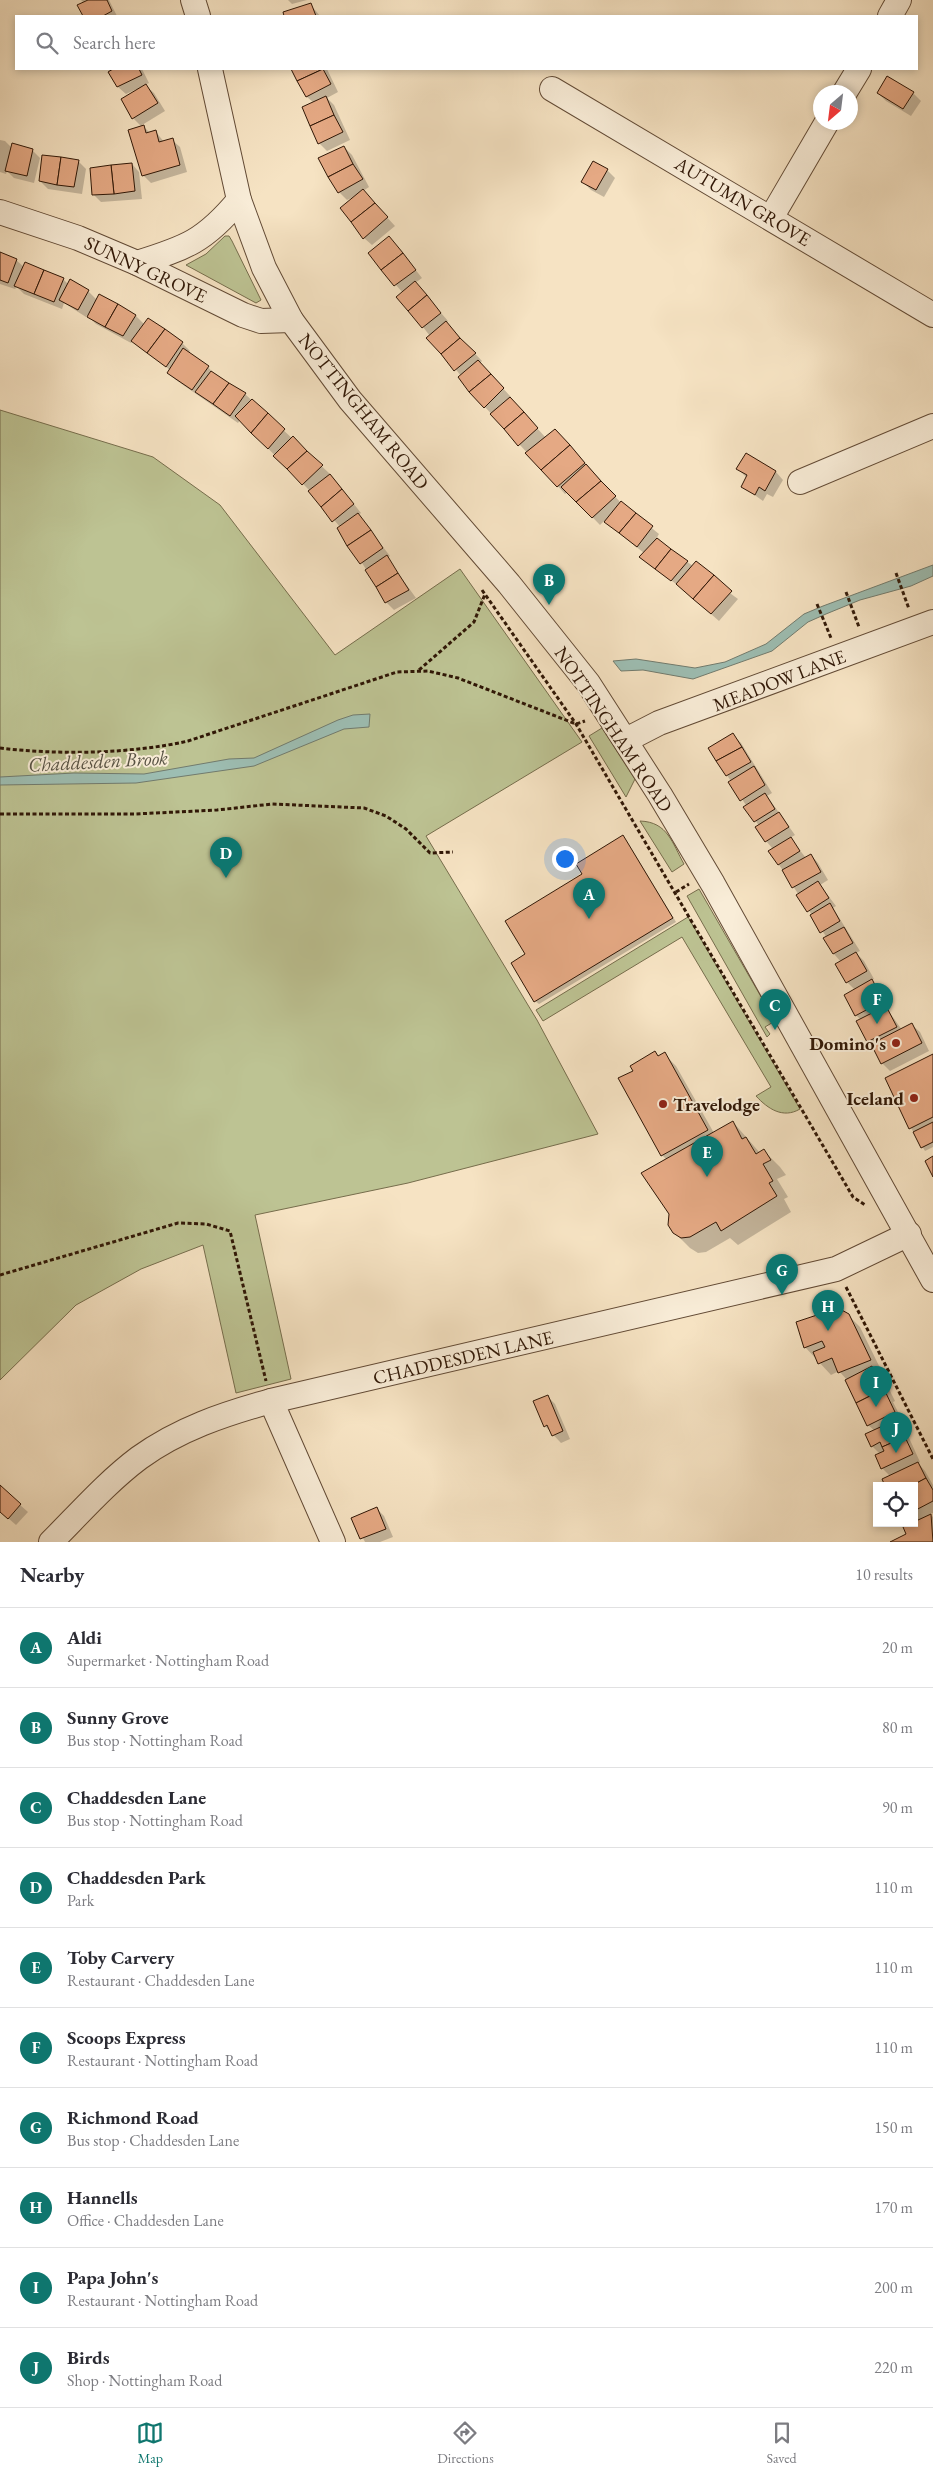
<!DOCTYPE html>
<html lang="en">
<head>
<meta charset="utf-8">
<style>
  :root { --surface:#fff; --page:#f2f2f3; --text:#2b2b33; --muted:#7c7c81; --line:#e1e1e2; --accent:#0f766e }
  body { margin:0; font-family:"EB Garamond",serif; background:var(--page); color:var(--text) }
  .controls { position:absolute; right:15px; bottom:15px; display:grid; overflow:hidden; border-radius:0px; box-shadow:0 2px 8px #0003 }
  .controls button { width:45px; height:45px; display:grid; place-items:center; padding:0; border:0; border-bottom:1px solid var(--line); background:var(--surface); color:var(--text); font:25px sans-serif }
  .compass { position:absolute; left:813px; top:85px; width:45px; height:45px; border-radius:50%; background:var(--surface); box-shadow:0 2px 8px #0003; rotate:208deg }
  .you { position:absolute; left:564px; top:858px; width:18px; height:18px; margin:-12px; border:4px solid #fff; border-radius:50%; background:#1a73e8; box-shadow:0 0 0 8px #1a73e833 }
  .badge { display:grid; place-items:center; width:32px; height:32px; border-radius:50%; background:var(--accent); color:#fff; font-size:16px; font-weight:700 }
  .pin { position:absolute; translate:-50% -41px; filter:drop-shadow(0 1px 2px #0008) }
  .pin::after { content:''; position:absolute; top:26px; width:18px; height:15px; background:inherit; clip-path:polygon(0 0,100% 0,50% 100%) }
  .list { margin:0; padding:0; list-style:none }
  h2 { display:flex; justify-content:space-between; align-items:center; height:65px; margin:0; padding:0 20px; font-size:21px }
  h2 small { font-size:16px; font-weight:400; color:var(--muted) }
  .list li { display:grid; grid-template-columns:32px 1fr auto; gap:15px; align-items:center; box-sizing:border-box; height:80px; padding:0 20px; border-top:1px solid var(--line) }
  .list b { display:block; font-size:19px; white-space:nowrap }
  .list p { margin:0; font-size:16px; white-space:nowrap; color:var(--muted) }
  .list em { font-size:16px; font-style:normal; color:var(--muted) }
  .icon { flex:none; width:28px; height:28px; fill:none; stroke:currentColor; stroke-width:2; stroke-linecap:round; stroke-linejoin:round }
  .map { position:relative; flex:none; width:933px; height:1542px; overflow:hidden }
  .search { position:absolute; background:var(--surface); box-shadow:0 2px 8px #0003; left:15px; right:15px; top:15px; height:55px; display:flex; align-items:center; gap:12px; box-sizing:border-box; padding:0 18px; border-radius:0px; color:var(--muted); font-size:19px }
  .sheet { height:865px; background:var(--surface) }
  nav { display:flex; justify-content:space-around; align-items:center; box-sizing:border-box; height:70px; border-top:1px solid var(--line); background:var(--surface); font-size:14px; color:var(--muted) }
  nav a { display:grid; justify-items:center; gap:2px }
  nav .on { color:var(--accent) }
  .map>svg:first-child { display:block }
</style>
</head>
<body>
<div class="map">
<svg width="933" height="1542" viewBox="0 0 933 1542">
  <rect width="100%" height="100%" fill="#f6e3c3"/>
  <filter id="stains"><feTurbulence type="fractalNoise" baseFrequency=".004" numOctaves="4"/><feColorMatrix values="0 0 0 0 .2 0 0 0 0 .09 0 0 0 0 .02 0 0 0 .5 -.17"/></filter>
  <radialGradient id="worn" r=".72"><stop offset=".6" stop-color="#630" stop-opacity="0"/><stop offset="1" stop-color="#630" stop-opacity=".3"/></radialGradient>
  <!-- green -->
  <g fill="#bdc393" stroke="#766d4c">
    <polygon points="225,236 229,236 232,241 261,300 256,303 186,265 206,254"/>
    <polygon points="0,410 153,457 220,505 335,655 460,569 582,742 426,836 537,1020 598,1134 408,1183 255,1215 291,1379 236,1393 203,1245 141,1269 76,1305 0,1380"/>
    <polygon points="602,728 635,779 626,797 589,736"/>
    <path d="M 640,821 C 668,822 672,843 684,864 L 672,872 Z"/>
    <polygon points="699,889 775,1021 765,1027 770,1034 767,1037 687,896"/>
    <path d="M 688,917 L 800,1109 C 783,1119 768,1109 756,1096 L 771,1087 L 682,937 L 543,1021 L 536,1010 Z"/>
  </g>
  <!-- water -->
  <g fill="#9dbeb3" stroke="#717b6e">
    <polygon points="933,565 933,576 911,586 860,600 826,614 808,622 772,651 693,679 643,670 621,671 613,661 636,659 695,668 725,662 766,644 804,614 823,606"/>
    <polygon points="370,714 369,727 344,729 254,766 136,783 0,785 0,777 74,773 144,774 229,759 254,758 338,720 353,715"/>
  </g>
  <!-- shadow -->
  <g fill="#0003">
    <polygon points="81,0 109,0 117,16 85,16 79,6 84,3"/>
    <polygon points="288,0 307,0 292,4"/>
    <polygon points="310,4 320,16 286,16 284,13"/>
    <polygon points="108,69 142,69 149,83 145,85 154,93 165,111 142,125 150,133 156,132 164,142 172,140 180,147 187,172 151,183 143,175 142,127 133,118 137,91 137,89 126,94 118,87"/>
    <polygon points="293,69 327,69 338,92 327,98 334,105 350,140 327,151 319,143 303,108 314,103 307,97"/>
    <polygon points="878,93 913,93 921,101 911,116 886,101"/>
    <polygon points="0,140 5,141 12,148 32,150 40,158 34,183 14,178 7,171 6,174 0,172"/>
    <polygon points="344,147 352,155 369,187 363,191 395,226 372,245 364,238 356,196 347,200 339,192"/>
    <polygon points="78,161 86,169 82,194 48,189 40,181"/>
    <polygon points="132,164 139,172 142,199 101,202 94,195"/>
    <polygon points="607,170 615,178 604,197 591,190 583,182"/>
    <polygon points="396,245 422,278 415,283 448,321 446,323 482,361 480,363 511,397 510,398 546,438 563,438 621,503 659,534 656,539 738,599 719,621 680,587 649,564 644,553 604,521 600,525 568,492 565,494 485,407 423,327 403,293 369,254"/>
    <polygon points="0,254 16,260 24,267 63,279 68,284 88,291 97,300 136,316 145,325 148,320 182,343 190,351 188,354 208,367 215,375 245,394 330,474 361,513 358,515 390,556 387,558 416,598 394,610 386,602 340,527 309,490 240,420 238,423 176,380 168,373 170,370 133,341 131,343 96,324 87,315 86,317 64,303 62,309 24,294 17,287 15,289 0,284"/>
    <polygon points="746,455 776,472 783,480 773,497 767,494 763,501 742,486 747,478 738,469"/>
    <polygon points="733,735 741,743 772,793 767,796 795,835 790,838 806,858 811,855 818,863 828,880 820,885 836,906 833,908 860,951 856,953 864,961 874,979 871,980 879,988 890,1009 888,1010 902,1030 912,1025 920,1032 929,1051 890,1071 882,1063 868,1042 858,1021 861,1020 856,1015 855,990 847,982 841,962 834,954 825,939 827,938 770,851 773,849 766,841 759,826 727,775"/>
    <polygon points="626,840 676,922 539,1004 535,1001 527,954 584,874"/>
    <polygon points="655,1052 659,1057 664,1054 676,1066 714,1133 733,1122 760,1153 764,1151 780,1167 786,1175 777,1179 788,1197 784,1199 791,1212 738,1245 730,1238 706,1252 698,1253 690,1248 674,1232 667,1160 662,1155 634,1071"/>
    <polygon points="933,1056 933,1147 925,1151 911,1128"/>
    <polygon points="848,1315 860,1327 882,1372 878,1373 884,1379 895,1401 893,1402 902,1420 898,1422 905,1429 920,1462 918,1463 925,1471 933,1485 933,1513 930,1514 933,1517 933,1542 893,1542 908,1535 911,1525 909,1523 914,1523 914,1486 890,1476 882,1468 880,1454 872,1446 875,1431 868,1425 847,1380 839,1371 831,1375 805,1347"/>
    <polygon points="547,1396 555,1404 570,1439 561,1443 545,1426 535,1401"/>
    <polygon points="0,1487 28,1512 16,1525 0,1511"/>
    <polygon points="377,1509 384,1516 393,1537 380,1542 365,1542 353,1519"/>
  </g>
  <!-- building -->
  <g fill="#e5a984" stroke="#301706">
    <polygon points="88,0 107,0 112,11 103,16 83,16 77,5"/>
    <polygon points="311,3 316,16 284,16 283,12"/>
    <polygon points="113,69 139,69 142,75 117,87 108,72"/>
    <polygon points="291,69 323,69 297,81"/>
    <polygon points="323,69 331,84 306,97 297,81"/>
    <polygon points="887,76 914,92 903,109 877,93"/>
    <polygon points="146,84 158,103 132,119 121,99"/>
    <polygon points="326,96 334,115 310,126 302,107"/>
    <polygon points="334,115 343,132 318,144 310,126"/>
    <polygon points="144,125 146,133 156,130 159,142 173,138 180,165 142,176 128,130"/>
    <polygon points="12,143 33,149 27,176 5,171"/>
    <polygon points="344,146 353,164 328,177 318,158"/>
    <polygon points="42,155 61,157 57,185 39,181"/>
    <polygon points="61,157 79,160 74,187 57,185"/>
    <polygon points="593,161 608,169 596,190 581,182"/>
    <polygon points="132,163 135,191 114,194 111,165"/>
    <polygon points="353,164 363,179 338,193 328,177"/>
    <polygon points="111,165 114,194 92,195 90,168"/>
    <polygon points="363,189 375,203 351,222 340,208"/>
    <polygon points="375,203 388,217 363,239 351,222"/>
    <polygon points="389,236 403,253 381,270 368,253"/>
    <polygon points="0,252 17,259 8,283 0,280"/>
    <polygon points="403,253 416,270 394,286 381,270"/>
    <polygon points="25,262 44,270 34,294 14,286"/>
    <polygon points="44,270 64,278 54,302 34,294"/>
    <polygon points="70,279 89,290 78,310 59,300"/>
    <polygon points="415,281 427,295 408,311 396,297"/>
    <polygon points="99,294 118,304 105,327 87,317"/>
    <polygon points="427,295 441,313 422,328 408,311"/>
    <polygon points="118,304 136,315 123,336 105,327"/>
    <polygon points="148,318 165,329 147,353 131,341"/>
    <polygon points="446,321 460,338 441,354 426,338"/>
    <polygon points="165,329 183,342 166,367 147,353"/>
    <polygon points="460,338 476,353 454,371 441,354"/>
    <polygon points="183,348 209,366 192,390 167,373"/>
    <polygon points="478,360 491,374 469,392 458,377"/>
    <polygon points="211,371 229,383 213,404 195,392"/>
    <polygon points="491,374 504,388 484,408 469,392"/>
    <polygon points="229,383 246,393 230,416 213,404"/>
    <polygon points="510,397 524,412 504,429 490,414"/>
    <polygon points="252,399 268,413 251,433 235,416"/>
    <polygon points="524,412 538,428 518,446 504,429"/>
    <polygon points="268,413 285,429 268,449 251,433"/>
    <polygon points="555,429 570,445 541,470 525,453"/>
    <polygon points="293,436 307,451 287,469 273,456"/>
    <polygon points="570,445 585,463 557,487 541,470"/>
    <polygon points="307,451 323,465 302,485 287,469"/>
    <polygon points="746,453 776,471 765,491 759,487 755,495 741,487 747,475 736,469"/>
    <polygon points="586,464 601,481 576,502 561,487"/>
    <polygon points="330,474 342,489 321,507 308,491"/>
    <polygon points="601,481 616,496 592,518 576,502"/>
    <polygon points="342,489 354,504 332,522 321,507"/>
    <polygon points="621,501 636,513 619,533 604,522"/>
    <polygon points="358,513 371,530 347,546 337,528"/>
    <polygon points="636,513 653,526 637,547 619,533"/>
    <polygon points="371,530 383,548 360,564 347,546"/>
    <polygon points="657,538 671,549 655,569 639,557"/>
    <polygon points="671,549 688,561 671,581 655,569"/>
    <polygon points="387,555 398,573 376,587 365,570"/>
    <polygon points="696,561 714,575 693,599 676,584"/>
    <polygon points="398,573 409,590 385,603 376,587"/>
    <polygon points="714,575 732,591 711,614 693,599"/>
    <polygon points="733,733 742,747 716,761 708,748"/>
    <polygon points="742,747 751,762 726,776 716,761"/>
    <polygon points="754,766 765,785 740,801 728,782"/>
    <polygon points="765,793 775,809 754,822 743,807"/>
    <polygon points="779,812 789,827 765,842 755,827"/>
    <polygon points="623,835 673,918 534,1002 511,963 525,954 505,921 582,874 576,864"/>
    <polygon points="791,837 800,851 778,865 768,851"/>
    <polygon points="811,854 821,872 792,888 782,870"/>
    <polygon points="818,881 829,898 807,912 796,895"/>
    <polygon points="830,903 840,921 820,933 810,915"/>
    <polygon points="844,927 853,943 833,954 823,938"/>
    <polygon points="856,952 867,971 846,983 835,964"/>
    <polygon points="872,979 883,1001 855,1016 844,995"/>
    <polygon points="886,1006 897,1027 867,1042 856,1021"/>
    <polygon points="912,1023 922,1043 881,1064 871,1044"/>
    <polygon points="655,1051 658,1056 665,1052 708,1130 661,1156 618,1078 633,1071 630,1066"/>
    <polygon points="933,1054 933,1117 909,1129 885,1078"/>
    <polygon points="733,1121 742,1139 746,1137 756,1154 764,1149 771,1160 763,1164 773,1181 769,1183 777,1196 721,1231 716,1222 690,1237 681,1238 673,1233 668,1225 669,1214 641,1173"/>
    <polygon points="933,1122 933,1142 921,1148 913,1132"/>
    <polygon points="933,1156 933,1177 925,1161"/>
    <polygon points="838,1308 849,1314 871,1360 838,1373 832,1358 818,1364 813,1352 825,1347 822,1341 804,1348 796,1322"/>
    <polygon points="872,1366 884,1389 856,1403 845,1380"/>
    <polygon points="884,1389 895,1412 867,1426 856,1403"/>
    <polygon points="548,1395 563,1431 552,1436 547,1425 544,1427 533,1401"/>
    <polygon points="898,1419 905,1437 882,1447 880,1442 871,1447 865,1434"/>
    <polygon points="905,1437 913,1454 881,1469 875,1455 884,1451 882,1447"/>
    <polygon points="918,1462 926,1478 911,1486 885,1486 882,1479"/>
    <polygon points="926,1478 933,1490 933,1501 914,1511 914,1486 911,1486"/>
    <polygon points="0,1485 21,1504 8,1519 0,1512"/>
    <polygon points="377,1507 386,1529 360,1539 351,1518"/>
    <polygon points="931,1514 933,1542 890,1542 906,1534 903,1527"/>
  </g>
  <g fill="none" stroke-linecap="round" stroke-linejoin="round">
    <!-- minor casing -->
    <g stroke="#624a35" stroke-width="26">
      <g id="minor">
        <polyline points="193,0 198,16"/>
        <polyline points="890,16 899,0"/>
        <polyline points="210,69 239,200 264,268 291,320 350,400 509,584 588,683 660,795 713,884 933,1280"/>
        <polyline points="552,89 933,315"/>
        <polyline points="845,92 859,69"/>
        <polyline points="0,212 78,238 137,263 243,315 261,321 291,320"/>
        <polyline points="771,218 827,122"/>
        <path d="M 137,263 C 186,248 205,241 239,200"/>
        <polyline points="800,482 933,426"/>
        <polyline points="626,740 659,723 933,622"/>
        <polyline points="271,1401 333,1542"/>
        <path d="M 51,1542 C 79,1514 107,1482 139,1458 C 179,1429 224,1414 271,1401 L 836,1269 L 909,1234"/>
      </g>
    </g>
    <!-- path -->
    <g stroke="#301706" stroke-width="3" stroke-dasharray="4 2.5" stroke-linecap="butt">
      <polyline points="896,573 909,609"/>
      <polyline points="482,590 576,724 853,1197 865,1205"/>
      <polyline points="846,592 859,627"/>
      <polyline points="817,604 831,638"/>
      <polyline points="419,670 474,622 485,594"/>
      <path d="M 0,748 C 57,755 131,754 188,741 L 397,672 L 428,671 L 458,678 L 576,724 L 585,721"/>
      <polyline points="0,814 135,814 217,810 272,804 364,808 386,816 406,829 430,853 453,852"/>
      <polyline points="676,892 689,884"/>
      <polyline points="0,1275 178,1223 206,1224 230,1231 266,1381"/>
      <polyline points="846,1287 933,1459"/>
    </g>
    <!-- minor -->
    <use href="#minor" stroke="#f9edd8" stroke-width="24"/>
  </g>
  <!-- markers -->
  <g fill="#8f2418" stroke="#f9edd8" stroke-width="2">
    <circle cx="896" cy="1043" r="5"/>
    <circle cx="914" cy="1098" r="5"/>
    <circle cx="663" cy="1104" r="5"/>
  </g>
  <g text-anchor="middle" stroke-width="4" stroke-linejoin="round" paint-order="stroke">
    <!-- street labels -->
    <g font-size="19" fill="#301706" stroke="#f9edd8">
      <text transform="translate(743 201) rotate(31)" y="7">AUTUMN GROVE</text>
      <text transform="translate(146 269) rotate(25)" y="7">SUNNY GROVE</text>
      <text transform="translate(364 411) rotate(51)" y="7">NOTTINGHAM ROAD</text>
      <text transform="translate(779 680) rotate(-21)" y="7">MEADOW LANE</text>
      <text transform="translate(614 729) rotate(56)" y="7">NOTTINGHAM ROAD</text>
      <text transform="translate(463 1357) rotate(-13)" y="7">CHADDESDEN LANE</text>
    </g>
    <!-- poi labels -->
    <g font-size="19" font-weight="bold" fill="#301706" stroke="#f9edd8" text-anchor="end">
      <text x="886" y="1050">Domino's</text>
      <text x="904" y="1105">Iceland</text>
      <text x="673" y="1111" text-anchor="start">Travelodge</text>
    </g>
    <!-- water labels -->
    <g font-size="20" font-style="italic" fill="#565143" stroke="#f9edd8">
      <text transform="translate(98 761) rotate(-3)" y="7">Chaddesden Brook</text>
    </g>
  </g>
  <rect width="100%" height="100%" filter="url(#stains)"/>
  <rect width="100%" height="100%" fill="url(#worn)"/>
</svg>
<div class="controls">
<button><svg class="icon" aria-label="locate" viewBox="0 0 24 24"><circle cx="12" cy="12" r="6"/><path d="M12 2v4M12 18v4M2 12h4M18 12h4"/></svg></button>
</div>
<svg class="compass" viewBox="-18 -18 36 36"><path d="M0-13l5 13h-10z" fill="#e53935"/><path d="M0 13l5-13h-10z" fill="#7c7c81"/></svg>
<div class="you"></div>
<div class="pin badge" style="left:589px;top:919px">A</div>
<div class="pin badge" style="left:549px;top:605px">B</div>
<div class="pin badge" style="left:775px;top:1030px">C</div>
<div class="pin badge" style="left:226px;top:878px">D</div>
<div class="pin badge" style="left:707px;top:1177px">E</div>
<div class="pin badge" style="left:877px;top:1024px">F</div>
<div class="pin badge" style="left:782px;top:1295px">G</div>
<div class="pin badge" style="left:828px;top:1331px">H</div>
<div class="pin badge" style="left:876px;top:1407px">I</div>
<div class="pin badge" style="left:896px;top:1453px">J</div>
<div class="search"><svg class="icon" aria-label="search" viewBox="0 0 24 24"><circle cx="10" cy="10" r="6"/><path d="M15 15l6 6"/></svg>Search here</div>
</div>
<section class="sheet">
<h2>Nearby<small>10 results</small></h2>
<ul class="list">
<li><span class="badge">A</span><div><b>Aldi</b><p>Supermarket · Nottingham Road</p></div><em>20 m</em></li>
<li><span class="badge">B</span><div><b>Sunny Grove</b><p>Bus stop · Nottingham Road</p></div><em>80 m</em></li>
<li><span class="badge">C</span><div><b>Chaddesden Lane</b><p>Bus stop · Nottingham Road</p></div><em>90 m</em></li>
<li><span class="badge">D</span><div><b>Chaddesden Park</b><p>Park</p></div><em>110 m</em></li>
<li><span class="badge">E</span><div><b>Toby Carvery</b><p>Restaurant · Chaddesden Lane</p></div><em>110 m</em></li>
<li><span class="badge">F</span><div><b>Scoops Express</b><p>Restaurant · Nottingham Road</p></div><em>110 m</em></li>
<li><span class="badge">G</span><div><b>Richmond Road</b><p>Bus stop · Chaddesden Lane</p></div><em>150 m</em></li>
<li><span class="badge">H</span><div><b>Hannells</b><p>Office · Chaddesden Lane</p></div><em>170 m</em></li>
<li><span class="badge">I</span><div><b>Papa John's</b><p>Restaurant · Nottingham Road</p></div><em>200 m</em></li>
<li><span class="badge">J</span><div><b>Birds</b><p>Shop · Nottingham Road</p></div><em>220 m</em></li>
</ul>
</section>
<nav>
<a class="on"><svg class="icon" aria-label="map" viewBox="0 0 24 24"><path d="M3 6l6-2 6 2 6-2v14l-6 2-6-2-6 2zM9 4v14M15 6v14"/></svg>Map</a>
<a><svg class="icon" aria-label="directions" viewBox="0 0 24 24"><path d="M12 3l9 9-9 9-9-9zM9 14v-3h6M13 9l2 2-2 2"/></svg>Directions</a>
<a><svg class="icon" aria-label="saved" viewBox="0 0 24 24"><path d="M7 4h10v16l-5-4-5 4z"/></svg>Saved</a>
</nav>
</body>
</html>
